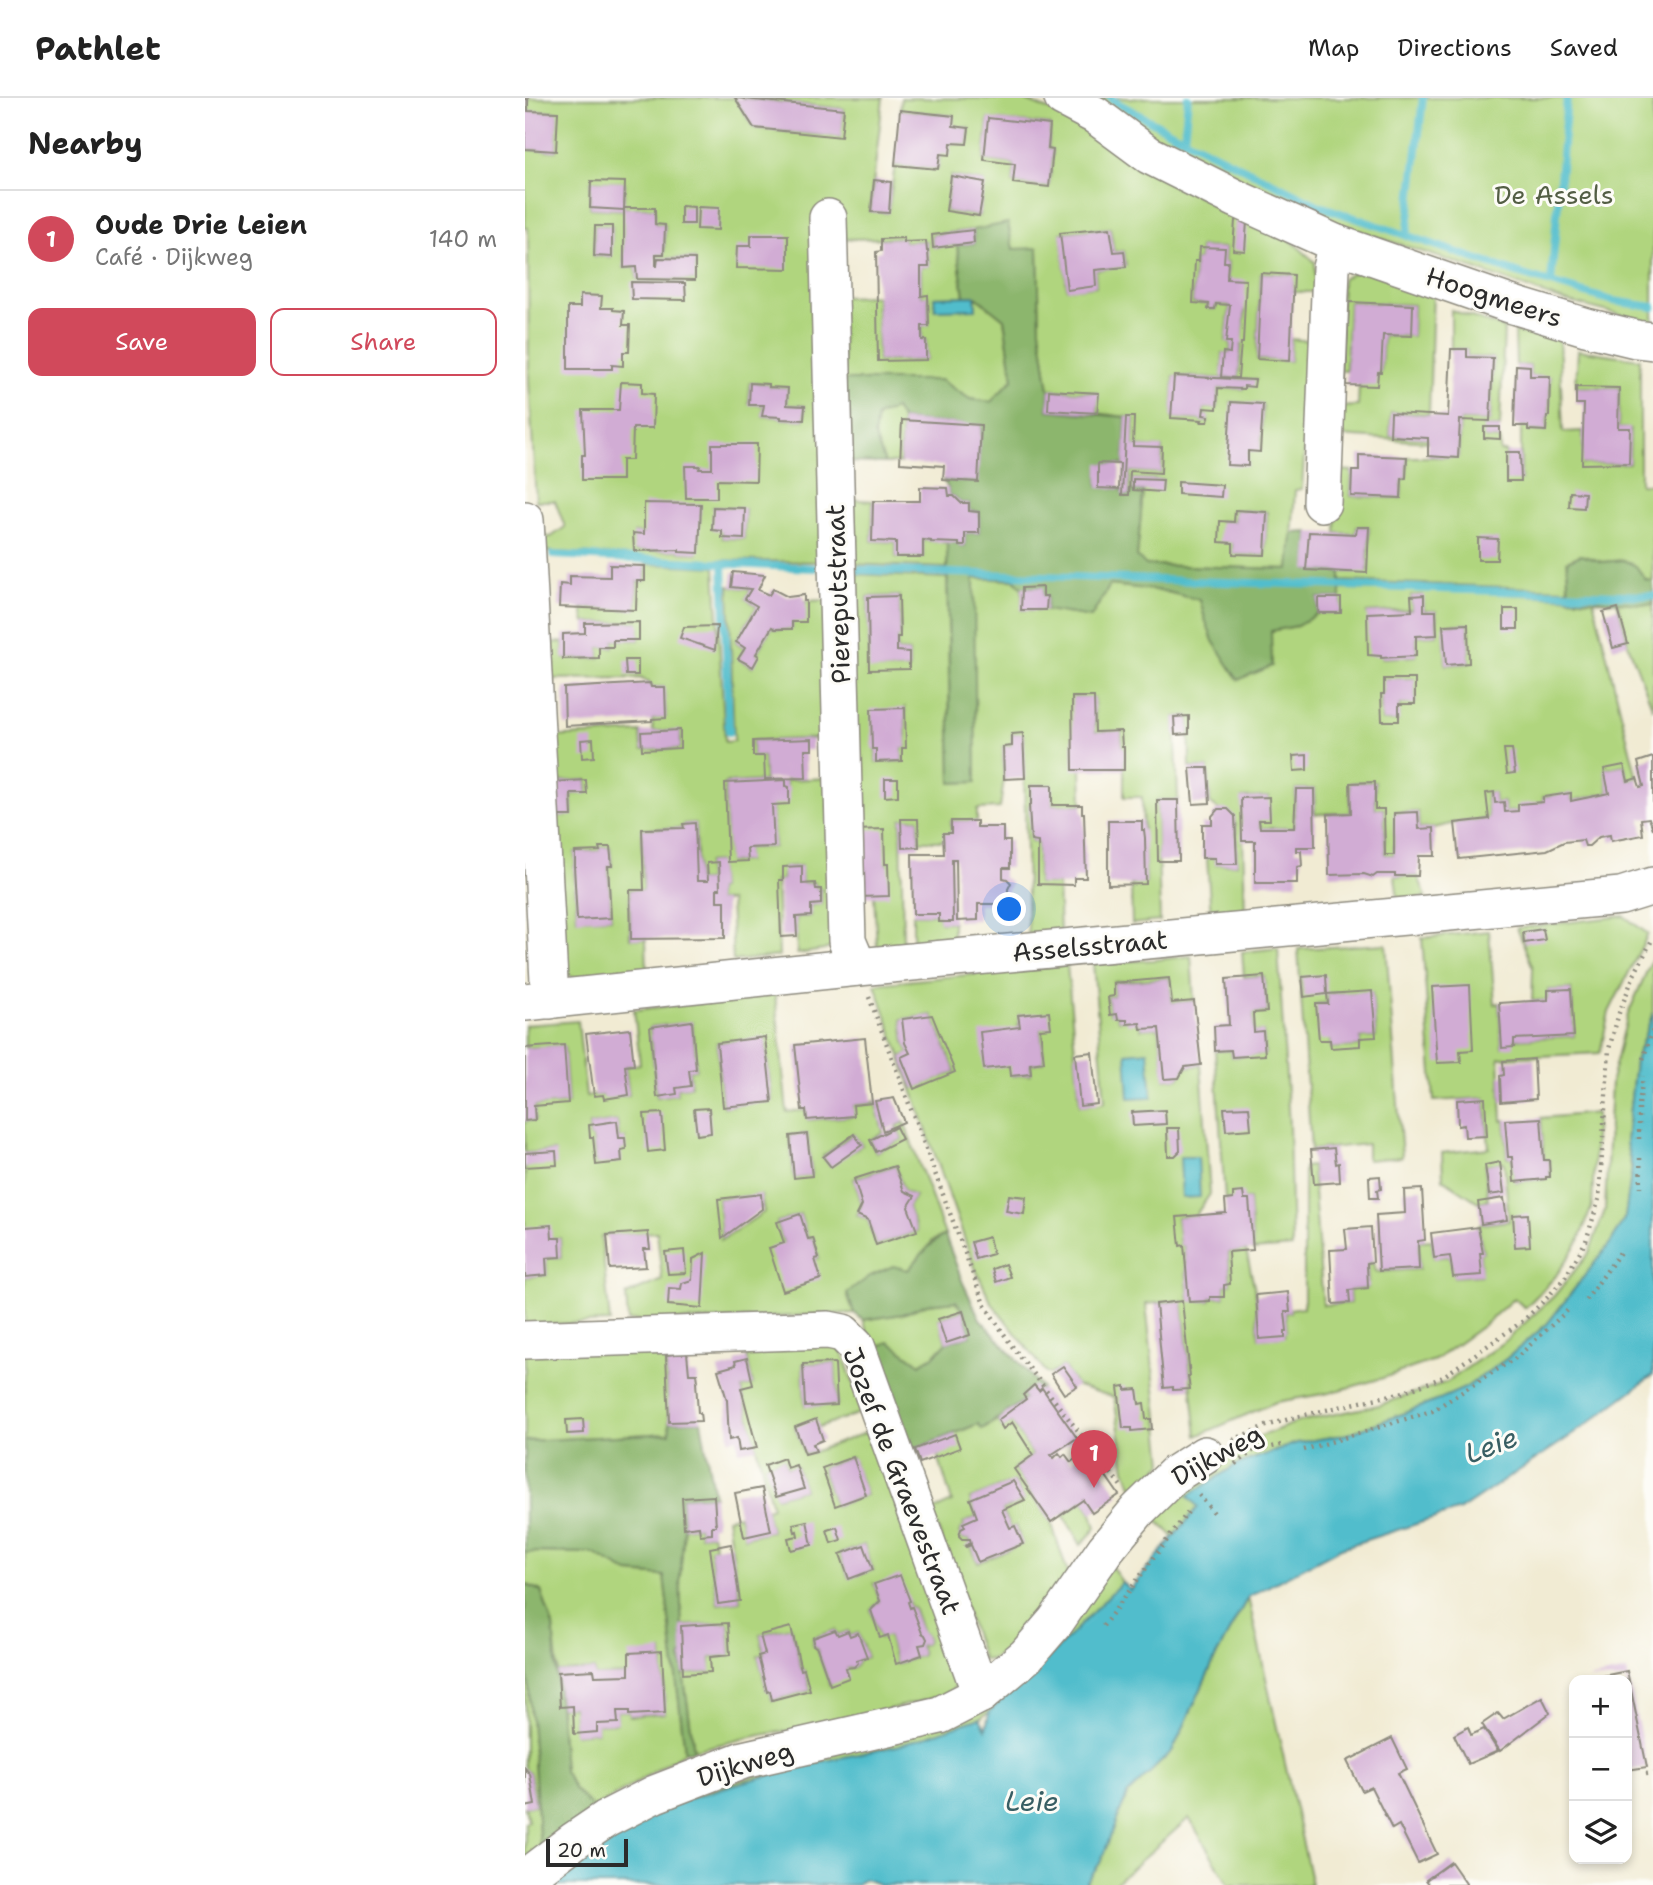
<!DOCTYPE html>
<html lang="en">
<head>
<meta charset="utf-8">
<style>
  :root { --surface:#fff; --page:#f6f6f6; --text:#222; --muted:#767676; --line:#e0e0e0; --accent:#d1495b }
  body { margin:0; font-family:"Shantell Sans",sans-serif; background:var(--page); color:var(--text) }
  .controls { position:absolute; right:21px; bottom:21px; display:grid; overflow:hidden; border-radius:14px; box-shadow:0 4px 10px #0003 }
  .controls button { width:63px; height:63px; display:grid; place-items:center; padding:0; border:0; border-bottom:2px solid var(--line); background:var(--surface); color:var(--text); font:35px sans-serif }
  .scale { position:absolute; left:21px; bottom:18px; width:82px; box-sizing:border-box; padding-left:7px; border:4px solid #2b2b2b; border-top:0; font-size:19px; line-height:24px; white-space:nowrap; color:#2b2b2b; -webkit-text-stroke:5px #fdfcf7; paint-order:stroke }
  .you { position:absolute; left:485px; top:812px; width:24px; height:24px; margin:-18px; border:5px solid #fff; border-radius:50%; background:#1a73e8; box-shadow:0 0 0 10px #1a73e833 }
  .badge { display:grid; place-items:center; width:46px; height:46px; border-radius:50%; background:var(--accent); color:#fff; font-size:23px; font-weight:700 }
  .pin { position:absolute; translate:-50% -58px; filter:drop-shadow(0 2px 4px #0008) }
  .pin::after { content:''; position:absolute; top:37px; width:24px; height:21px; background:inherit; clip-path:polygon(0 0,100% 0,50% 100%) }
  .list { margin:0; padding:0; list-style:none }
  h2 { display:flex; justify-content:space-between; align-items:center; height:91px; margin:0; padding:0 28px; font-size:30px }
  h2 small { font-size:23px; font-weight:400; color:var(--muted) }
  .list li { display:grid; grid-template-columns:46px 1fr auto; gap:21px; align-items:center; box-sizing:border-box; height:98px; padding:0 28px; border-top:2px solid var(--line) }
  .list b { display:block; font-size:26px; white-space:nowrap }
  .list p { margin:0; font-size:23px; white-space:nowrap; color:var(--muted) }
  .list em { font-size:23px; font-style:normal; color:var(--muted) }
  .actions { display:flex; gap:14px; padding:21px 28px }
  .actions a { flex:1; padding:16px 0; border:2px solid var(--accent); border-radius:14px; text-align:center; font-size:24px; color:var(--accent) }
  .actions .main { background:var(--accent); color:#fff }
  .icon { flex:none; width:38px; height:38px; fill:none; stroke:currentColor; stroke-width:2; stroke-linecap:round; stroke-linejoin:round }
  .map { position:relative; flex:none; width:1128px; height:1787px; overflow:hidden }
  header { display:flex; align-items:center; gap:42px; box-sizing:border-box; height:98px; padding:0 35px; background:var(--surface); border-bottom:2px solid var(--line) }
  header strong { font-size:33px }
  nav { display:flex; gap:38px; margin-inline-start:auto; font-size:24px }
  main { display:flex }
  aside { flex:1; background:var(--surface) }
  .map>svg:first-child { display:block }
</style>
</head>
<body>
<header>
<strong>Pathlet</strong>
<nav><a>Map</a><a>Directions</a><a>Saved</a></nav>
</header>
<main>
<aside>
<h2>Nearby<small></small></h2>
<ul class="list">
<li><span class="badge">1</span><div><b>Oude Drie Leien</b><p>Café · Dijkweg</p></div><em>140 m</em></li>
</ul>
<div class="actions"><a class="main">Save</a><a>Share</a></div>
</aside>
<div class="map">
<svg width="1128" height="1787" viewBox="0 0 1128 1787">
  <rect width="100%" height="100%" fill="#fdfcf7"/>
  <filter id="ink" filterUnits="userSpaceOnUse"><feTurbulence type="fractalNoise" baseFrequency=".0143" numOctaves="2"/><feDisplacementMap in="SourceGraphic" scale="14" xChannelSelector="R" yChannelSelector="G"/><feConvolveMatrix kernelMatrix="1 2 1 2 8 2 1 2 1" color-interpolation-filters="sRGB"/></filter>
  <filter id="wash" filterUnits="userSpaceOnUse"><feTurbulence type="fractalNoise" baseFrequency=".00686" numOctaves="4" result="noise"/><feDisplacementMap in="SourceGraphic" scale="28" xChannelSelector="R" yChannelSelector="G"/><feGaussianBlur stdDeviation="1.57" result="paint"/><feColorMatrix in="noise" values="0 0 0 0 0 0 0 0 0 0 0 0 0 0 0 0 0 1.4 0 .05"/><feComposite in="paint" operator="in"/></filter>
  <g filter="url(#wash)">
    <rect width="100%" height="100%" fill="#f1ebd3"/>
    <!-- green -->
    <g fill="#b0d57e" stroke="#6e8054" stroke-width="2" fill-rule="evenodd">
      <path d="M 0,0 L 210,0 L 229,30 L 315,39 L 319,11 L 216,0 L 358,0 L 345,113 L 363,115 L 370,67 L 413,71 L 415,56 L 426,45 L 442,46 L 444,30 L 428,28 L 428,18 L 375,12 L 376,0 L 497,1 L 541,19 L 570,40 L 658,90 L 762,139 L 790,164 L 791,194 L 768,194 L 768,177 L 736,175 L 732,261 L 765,263 L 766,241 L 786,243 L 777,391 L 770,392 L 765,471 L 621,467 L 612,459 L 618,393 L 637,382 L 609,381 L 608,392 L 604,397 L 605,373 L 636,375 L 637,350 L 608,348 L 609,320 L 572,315 L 573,295 L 524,292 L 515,232 L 513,151 L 487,152 L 482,126 L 448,132 L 407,137 L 408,149 L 432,147 L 439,198 L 409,199 L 451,210 L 450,198 L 479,221 L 488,281 L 466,304 L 445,301 L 415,282 L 319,282 L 316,199 L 352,198 L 353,263 L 401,262 L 401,242 L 397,242 L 397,228 L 404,227 L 403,198 L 396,198 L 396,169 L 404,168 L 401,143 L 379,144 L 379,140 L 312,141 L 299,464 L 181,462 L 14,453 L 13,438 L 26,439 L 40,429 L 30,403 L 11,403 L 4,284 L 3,130 L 0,130 L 0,51 L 31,53 L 32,14 L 3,13 L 3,1 ZM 463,21 L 525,27 L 523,51 L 528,52 L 524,89 L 488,85 L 490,66 L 459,62 ZM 426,78 L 459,84 L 454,118 L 421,113 ZM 66,83 L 100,85 L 98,112 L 65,110 ZM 100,110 L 130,110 L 130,126 L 140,127 L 139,156 L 131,156 L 133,160 L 170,161 L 169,182 L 112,181 L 111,169 L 99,170 ZM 70,128 L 87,128 L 86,159 L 69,158 ZM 585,130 L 589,154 L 599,153 L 601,168 L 570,172 L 571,188 L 542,191 L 536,135 ZM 675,149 L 700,150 L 699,164 L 703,164 L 702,181 L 720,214 L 713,280 L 697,279 L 698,255 L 705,255 L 706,244 L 701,243 L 705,207 L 691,206 L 690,211 L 684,211 L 684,206 L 668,205 L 670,163 L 674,163 ZM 649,278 L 730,282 L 719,288 L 719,291 L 693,290 L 692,310 L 679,310 L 678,317 L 683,318 L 683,324 L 677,324 L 677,322 L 647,320 ZM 225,285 L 243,286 L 244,289 L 262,290 L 262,307 L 280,308 L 279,322 L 257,321 L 256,319 L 238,318 L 239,307 L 224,306 ZM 706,304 L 738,307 L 735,353 L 723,353 L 722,368 ZM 175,407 L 173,455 L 154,454 L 154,452 L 110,453 L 109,435 L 119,436 ZM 188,409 L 220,411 L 219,441 L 197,440 L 197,433 ZM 710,412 L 742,414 L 740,457 L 708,456 L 708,445 L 695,423 L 709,424 Z"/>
      <polygon points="564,0 1128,0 1128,225 1036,202 944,169 788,118 601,24"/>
      <polygon points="831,173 840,173 908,193 904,316 866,315 865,338 903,340 904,344 814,338 815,309 833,308 834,287 853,274 856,274 858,237 887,238 888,207 824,204 821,273 813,272 817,181"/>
      <polygon points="926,212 979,230 975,329 959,329 960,340 975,341 975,354 981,354 981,382 996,382 996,328 1003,328 1004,332 1021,333 1022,318 1024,318 1025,279 1005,278 1005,268 991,267 990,234 1034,239 1038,334 1058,333 1058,366 1104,365 1105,331 1093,330 1094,290 1051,289 1053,252 1115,261 1115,386 1127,386 1128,483 1121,482 1099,462 1078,464 1056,457 1042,463 1043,491 816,483 816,474 842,474 844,429 832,429 831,436 811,435 813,372 827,373 826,398 876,400 877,381 881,380 882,359 933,359 935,322 965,323 968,260 942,259 942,251 926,251"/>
      <polygon points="370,310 377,322 375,365 360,365 349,337 352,318"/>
      <polygon points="321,401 348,403 347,443 371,444 371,459 398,459 398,442 422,445 422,470 322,466"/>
      <path d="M 121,466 L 190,469 L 200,644 L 209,643 L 204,488 L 226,491 L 221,501 L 232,508 L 211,544 L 220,550 L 214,561 L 227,569 L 233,558 L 231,556 L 247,529 L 250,531 L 267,531 L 267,524 L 279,503 L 304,502 L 305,640 L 228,643 L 228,658 L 239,658 L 240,683 L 200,685 L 204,764 L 222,763 L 222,750 L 249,749 L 247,707 L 261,688 L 261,682 L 306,680 L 307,849 L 299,852 L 272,856 L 271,819 L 286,818 L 286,807 L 296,806 L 296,791 L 291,791 L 290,785 L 277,786 L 276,768 L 258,769 L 258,782 L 251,783 L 254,858 L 208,863 L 205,803 L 192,803 L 192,791 L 195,791 L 193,764 L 182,765 L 183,783 L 172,783 L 170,725 L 159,726 L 159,730 L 117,731 L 119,792 L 105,792 L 105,840 L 121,841 L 122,873 L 50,880 L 45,878 L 40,873 L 29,718 L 47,717 L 46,696 L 62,695 L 62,682 L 27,684 L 24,639 L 116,634 L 117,652 L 155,650 L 155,633 L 128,633 L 127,621 L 141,619 L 139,589 L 126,589 L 125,585 L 115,580 L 21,581 L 20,545 L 38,544 L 39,561 L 74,560 L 74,549 L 88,549 L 88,542 L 114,542 L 113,524 L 60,525 L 57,510 L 111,511 L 112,483 L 120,483 ZM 75,749 L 85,749 L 87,768 L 83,768 L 86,820 L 52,821 L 49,769 L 50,768 L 50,754 L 75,753 Z"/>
      <path d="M 324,476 L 422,480 L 426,685 L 451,684 L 448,480 L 490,482 L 497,490 L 497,512 L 521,512 L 566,519 L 585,487 L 638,493 L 675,502 L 680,521 L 746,533 L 772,528 L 793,515 L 816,515 L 816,491 L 942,494 L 1068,501 L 1112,680 L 1103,683 L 1099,667 L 1080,671 L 1084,695 L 1046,703 L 1046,696 L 1018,699 L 1018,704 L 993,713 L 980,714 L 979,704 L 970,705 L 969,695 L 961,695 L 964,721 L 930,725 L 909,730 L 894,731 L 893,714 L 870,715 L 869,757 L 860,757 L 859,711 L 850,711 L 850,684 L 825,685 L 826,715 L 790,716 L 789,691 L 771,691 L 769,730 L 735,730 L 734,722 L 744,699 L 717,700 L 720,816 L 686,819 L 682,760 L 690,760 L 691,766 L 712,766 L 711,726 L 685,705 L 683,670 L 665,670 L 664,618 L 650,619 L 653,702 L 632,702 L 635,823 L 607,826 L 606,786 L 621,785 C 620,756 617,728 617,699 L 599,699 L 599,650 L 597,649 L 596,634 L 570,634 L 569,600 L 548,599 L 556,672 L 557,707 L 527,707 L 526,687 L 506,687 L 506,707 L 504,707 L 506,743 L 513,744 L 513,786 L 533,786 L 535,833 L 503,836 L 498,636 L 487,636 L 487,648 L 478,649 L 479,681 L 475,710 L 452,711 L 452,723 L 426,723 L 426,735 L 418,743 L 394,743 L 393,721 L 376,721 L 378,846 L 352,849 L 349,798 L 363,766 L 360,766 L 330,732 ZM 898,497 L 899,513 L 911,513 L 912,537 L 891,538 L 891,558 L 857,560 L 842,515 L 887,512 L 886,498 ZM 374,498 L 375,538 L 372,539 L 372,553 L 384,554 L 384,571 L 345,571 L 343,499 ZM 943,526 L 944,565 L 921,567 L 919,527 ZM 860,581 L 889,581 L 890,605 L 874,606 L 873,623 L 857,623 L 856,596 L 859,596 ZM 380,610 L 381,649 L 377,650 L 377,663 L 351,664 L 351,651 Z"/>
      <polygon points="1092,503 1128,507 1128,611 1103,546"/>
      <polygon points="870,778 893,778 901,799 873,802"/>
      <polygon points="388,816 414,816 415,824 428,824 428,843 388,846"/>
      <path d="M 1099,818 L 1123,836 L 1084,914 L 1075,955 L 974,960 L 977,1023 L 980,1022 L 983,1059 L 987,1059 L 990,1084 L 1020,1081 L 1021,1079 L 1025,1079 L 1024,1062 L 1019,1062 L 1016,1020 L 1071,1015 L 1067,1108 L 1053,1145 L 1030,1179 L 1000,1210 L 989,1200 L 959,1227 L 910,1262 L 858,1280 L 804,1295 L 751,1304 L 672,1338 L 657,1203 L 621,1206 L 638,1365 L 611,1396 L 600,1372 L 589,1299 L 552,1288 L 538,1268 L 526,1276 L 522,1275 L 466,1204 L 448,1165 L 350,886 L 542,867 L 555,1007 L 572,1006 L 580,1004 L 568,865 L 629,862 L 666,858 L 669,903 L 647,905 L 644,880 L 589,884 L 589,898 L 583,899 L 585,916 L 592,916 L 593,922 L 602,922 L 615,925 L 616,931 L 634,930 L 640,981 L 654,980 L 660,969 L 676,967 L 685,1096 L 670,1118 L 652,1119 L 655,1147 L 659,1147 L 664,1203 L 685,1203 L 685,1199 L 699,1199 L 699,1187 L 705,1186 L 703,1154 L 721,1152 L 731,1197 L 734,1240 L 760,1238 L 760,1233 L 762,1232 L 760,1214 L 765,1214 L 764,1211 L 779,1209 L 779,1069 L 787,1068 L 798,1207 L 825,1205 L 824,1192 L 843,1190 L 842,1165 L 848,1164 L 850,1174 L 894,1171 L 893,1143 L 907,1142 L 909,1160 L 925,1158 L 929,1179 L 956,1177 L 955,1155 L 958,1154 L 953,1129 L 956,1126 L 984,1123 L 979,1064 L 960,1067 L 963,1102 L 953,1104 L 918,1081 L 917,1055 L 964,1050 L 960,1000 L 909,1003 L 897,840 L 964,833 L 970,906 L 974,905 L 977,949 L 989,941 L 1049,938 L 1046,891 L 1023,892 L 1023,902 L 1007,903 L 1008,870 L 992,830 ZM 407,917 L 430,974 L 389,990 L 376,959 L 385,955 L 380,945 L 377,921 ZM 494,917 L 515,931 L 519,964 L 505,966 L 506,976 L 487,978 C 484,958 495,938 494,917 Z"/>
      <path d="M 861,846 L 877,1059 L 842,1062 L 842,1046 L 786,1052 L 773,851 ZM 847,894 L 851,939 L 835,940 L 835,948 L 806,950 L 805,942 L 792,906 L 803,905 L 802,896 Z"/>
      <polygon points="753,850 764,1028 767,1149 728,1152 724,1101 700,1102 690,953 706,952 707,959 740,956 738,934 729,934 728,915 742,914 739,878 719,879 717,854"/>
      <polygon points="1128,859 1128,915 1110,963 1101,1045 1107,1072 1100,1119 1086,1144 1022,1226 981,1261 940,1290 906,1305 823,1336 772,1345 711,1367 663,1398 674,1409 649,1439 622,1413 661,1380 710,1348 772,1324 854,1307 922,1284 980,1243 1029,1198 1064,1155 1080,1112 1086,983 1103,916"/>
      <path d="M 250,896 L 262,1014 L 281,1012 L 283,1022 L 328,1018 L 328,1007 L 347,1005 L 350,1003 L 358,1033 L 358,1035 L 345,1042 L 351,1054 L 377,1041 L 371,1029 L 379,1024 L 420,1137 L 407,1143 L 400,1155 L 383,1172 L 322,1195 L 329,1215 L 182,1222 L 103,1223 L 101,1197 L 137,1182 L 132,1134 L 76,1138 L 85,1224 L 0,1227 L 0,1179 L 22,1177 L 21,1160 L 36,1159 L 35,1140 L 27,1140 L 0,1129 L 0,1069 L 30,1053 L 0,1055 L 0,1023 L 10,1022 L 9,1008 L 43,1005 L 39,948 L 0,950 L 0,927 L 53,923 L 61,998 L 78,997 L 80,1000 L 104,997 L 100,968 L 115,966 L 109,912 ZM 167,924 L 171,971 L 164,972 L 166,988 L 151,990 L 152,996 L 132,999 L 125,929 ZM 240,940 L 247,1003 L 198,1009 L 192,945 ZM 92,1023 L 94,1040 L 100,1040 L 96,1052 L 71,1066 L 68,1039 L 65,1039 L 64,1027 ZM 282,1036 L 287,1077 L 269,1080 L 265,1038 ZM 328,1036 L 337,1047 L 305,1068 L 298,1058 ZM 370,1068 L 379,1093 L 390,1098 L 383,1109 L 392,1133 L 351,1147 L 343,1122 L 332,1117 L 337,1107 L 329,1081 ZM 236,1097 L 239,1114 L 195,1143 L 197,1140 L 193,1101 ZM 275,1116 L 283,1141 L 288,1140 L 294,1160 L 290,1161 L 259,1145 L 252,1124 Z"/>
      <polygon points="431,1203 438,1213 414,1221 421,1245 410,1257 395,1266 364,1244 348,1250 338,1222 378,1216 402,1206"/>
      <path d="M 291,1241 L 317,1253 L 338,1314 L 293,1329 L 270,1329 L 280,1356 L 291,1353 L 345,1333 L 434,1583 L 428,1591 L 417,1598 L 304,1626 L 236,1637 L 169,1652 L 158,1576 L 185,1574 L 185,1559 L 205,1557 L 203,1525 L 156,1528 L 155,1479 L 159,1430 L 174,1428 L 175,1437 L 187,1436 L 190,1449 L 185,1450 L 193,1506 L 215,1503 L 202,1420 L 214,1417 L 220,1439 L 246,1433 L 241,1411 L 247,1409 L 216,1290 L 228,1287 L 222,1260 L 230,1246 ZM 310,1265 L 312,1307 L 280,1308 L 278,1266 ZM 327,1359 L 341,1397 L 310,1408 L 297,1370 ZM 259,1361 L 262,1370 L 271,1368 L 279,1391 L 252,1399 L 240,1367 ZM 339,1447 L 348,1472 L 324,1480 L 315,1456 ZM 349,1486 L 383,1504 L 385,1510 L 388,1509 L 397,1535 L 400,1537 L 402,1541 L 400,1546 L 394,1547 L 397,1557 L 371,1566 L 363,1537 L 355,1540 L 346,1512 L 355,1503 ZM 266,1529 L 276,1572 L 279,1572 L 285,1592 L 247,1602 L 245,1593 L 242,1593 L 233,1558 L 240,1556 L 235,1537 ZM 310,1532 L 313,1537 L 323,1533 L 325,1538 L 333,1535 L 342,1559 L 332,1562 L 333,1565 L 329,1569 L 321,1570 L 305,1587 L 292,1550 L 288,1547 L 289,1544 L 288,1540 Z"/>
      <polygon points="140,1249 145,1335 0,1343 0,1251"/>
      <path d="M 473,1322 L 478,1330 L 487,1324 L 508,1357 L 489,1371 L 526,1424 L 544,1479 L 494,1541 L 467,1561 L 458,1562 L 407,1413 L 427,1404 L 413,1358 L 430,1336 L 454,1325 L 457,1331 ZM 489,1383 L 499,1402 L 477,1412 L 485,1430 L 491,1428 L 497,1446 L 453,1465 L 445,1446 L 445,1441 L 437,1441 L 434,1435 L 436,1431 L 440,1429 L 438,1425 L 452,1419 L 445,1401 Z"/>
      <polygon points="558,1402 567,1415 571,1430 556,1447 538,1416"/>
      <polygon points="0,1454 68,1455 104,1475 139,1478 160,1654 69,1711 50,1692 39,1673 35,1609 48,1608 50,1636 72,1634 72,1626 92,1625 92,1613 104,1613 105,1618 140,1615 137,1554 104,1577 70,1578 69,1572 33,1574 28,1528 16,1493 0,1486"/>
      <polygon points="587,1469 597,1484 534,1550 464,1614 455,1620 376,1648 295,1664 207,1687 141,1708 124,1708 399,1629"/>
      <polygon points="723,1499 787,1787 704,1787 664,1720 588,1787 559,1787 575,1765 602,1697 648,1652 692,1556"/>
      <polygon points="0,1534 15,1750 0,1762 0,1724 3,1723 0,1709 10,1707 5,1676 0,1671"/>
    </g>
    <!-- forest -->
    <g fill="#8cb66d" stroke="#5c704c" stroke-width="2">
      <polygon points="483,125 488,151 513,150 515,232 524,292 523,312 601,319 599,368 595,366 574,366 573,389 597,391 598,397 604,397 608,392 618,393 612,459 621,467 764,471 767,435 784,434 782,472 816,474 816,500 793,500 793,515 772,528 746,533 747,568 713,582 688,543 680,521 675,502 638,493 585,487 566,519 521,512 522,499 518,498 517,489 497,490 490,482 449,480 451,684 426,685 422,445 434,445 435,448 440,448 440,435 454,435 454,414 444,413 444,405 436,405 429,398 424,398 423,390 418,382 452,384 456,328 377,322 370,311 352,318 349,337 360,365 319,364 319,282 415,282 445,301 466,304 488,281 479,221 450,198 439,198 432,147 449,145 448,132"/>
      <polygon points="1056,457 1078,464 1099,462 1111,468 1121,482 1128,483 1128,507 1044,500 1042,463"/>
      <path d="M 420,1137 L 438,1185 L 455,1221 L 517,1290 L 514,1293 L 498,1297 L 501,1301 L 457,1331 L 453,1326 L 390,1351 L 382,1348 L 348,1250 L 364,1244 L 395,1266 L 410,1257 L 421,1245 L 445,1237 L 438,1213 L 431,1203 L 402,1206 L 378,1216 L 338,1222 L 329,1215 L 322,1195 L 345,1178 L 368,1168 L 383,1172 C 395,1159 404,1145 420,1137 Z"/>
      <polygon points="176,1323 189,1398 157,1400 159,1430 155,1479 158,1557 156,1558 169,1652 160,1654 139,1478 104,1475 68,1455 0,1454 0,1343 145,1335 144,1324"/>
      <polygon points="0,1486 16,1493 28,1528 39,1673 50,1692 69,1711 15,1750 0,1534"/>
    </g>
    <!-- water -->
    <g fill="#51bdcc" stroke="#3e747c" stroke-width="2">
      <polygon points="450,198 451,211 410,212 409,199"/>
      <polygon points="1128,915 1128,1277 1050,1335 935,1412 816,1450 723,1499 692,1556 648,1652 602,1697 575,1765 559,1787 356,1787 339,1781 331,1787 17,1787 77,1741 141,1708 207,1687 295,1664 376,1647 455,1620 461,1631 464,1614 533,1550 597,1484 605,1492 673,1409 663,1398 711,1367 772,1345 823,1336 906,1305 940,1290 981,1261 1022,1226 1086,1144 1100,1119 1107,1069 1101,1045 1110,963"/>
      <polygon points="623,953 627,999 604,1000 601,955"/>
      <polygon points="655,1059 673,1059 675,1099 657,1100"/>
    </g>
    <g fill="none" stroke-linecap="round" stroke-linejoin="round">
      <!-- stream -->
      <g stroke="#51bdcc" stroke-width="8">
        <polyline points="586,0 587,2 659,41"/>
        <polyline points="663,0 659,41 795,108 998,177 1088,203 1128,209"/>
        <polyline points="882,138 898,0"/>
        <polyline points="1026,185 1042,0"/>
        <polyline points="28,457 289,470"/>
        <polyline points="198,466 204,634"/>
        <polyline points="334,472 1128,498"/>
      </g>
    </g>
    <g id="blocks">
      <!-- building -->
      <g fill="#d1acd4">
        <polygon points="210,0 319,11 316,39 229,30"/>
        <polygon points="0,1 3,1 3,13 33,14 31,53 0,51"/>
        <polygon points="375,12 429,18 428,28 444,30 442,46 426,45 425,57 415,56 413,71 370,67"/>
        <polygon points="463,20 525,27 523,51 528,52 524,89 488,85 490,66 459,62"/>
        <polygon points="426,78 460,84 454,118 421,113"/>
        <polygon points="349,82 366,84 364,115 346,114"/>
        <polygon points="66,83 100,84 99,112 65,110"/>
        <polygon points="156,108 169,109 169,126 156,126"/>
        <polygon points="173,109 194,110 193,132 172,131"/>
        <polygon points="99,110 130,110 130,126 140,127 139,156 131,156 131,168 132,168 133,160 170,161 170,182 112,181 111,169 99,170"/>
        <polygon points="710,122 722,123 720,153 708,152"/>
        <polygon points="70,128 87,128 87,159 69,158"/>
        <polygon points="585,130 589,154 599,153 601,169 570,172 571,188 542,192 535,135"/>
        <polygon points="448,132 449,145 408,150 407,137"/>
        <polygon points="226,137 263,137 263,171 211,170 212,148 226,148"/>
        <polygon points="379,140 379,144 401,143 402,153 403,153 404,169 396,169 396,198 403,197 404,228 397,228 397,242 401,242 401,262 353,263 351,154 356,153 356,141"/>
        <polygon points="675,149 700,150 699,164 703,164 702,181 721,182 718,245 716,245 713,280 696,279 698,254 705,255 706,244 701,244 705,207 691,206 690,211 683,211 684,206 668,205 670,163 674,163"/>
        <polygon points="736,175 769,177 765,263 732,261"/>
        <polygon points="106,184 160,185 161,202 107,201"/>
        <polygon points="55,197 77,198 76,210 88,210 88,212 99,213 98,227 105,227 104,254 98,254 98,268 87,267 87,271 43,271 43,209 55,209"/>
        <polygon points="824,204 888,207 887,238 858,237 856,274 853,274 852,288 821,287"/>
        <polygon points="926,251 942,251 942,259 968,260 965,323 935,322 933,360 903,358 903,340 865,338 866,315 923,318"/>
        <polygon points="991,267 1005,268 1005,278 1025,278 1024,318 1022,318 1021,333 1003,332 1003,328 989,328"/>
        <polygon points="649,278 730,282 729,289 719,288 719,291 693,290 692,311 679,310 678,317 684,318 683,324 676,324 677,322 646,320"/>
        <polygon points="96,284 117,285 117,295 129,296 128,330 108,330 107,362 97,362 97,382 57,382 57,357 60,357 58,312 94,312"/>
        <polygon points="225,285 244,286 244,289 263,290 262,307 280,308 279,322 256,321 256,319 237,318 239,307 224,307"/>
        <polygon points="1051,289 1094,290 1093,330 1105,330 1104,365 1057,366 1059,306 1051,306"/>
        <polygon points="524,292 574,295 572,315 523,312"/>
        <polygon points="706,304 738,306 735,354 723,353 723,368 702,367"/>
        <polygon points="601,319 609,319 608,348 637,349 636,375 605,373 604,397 597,397"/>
        <polygon points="377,322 456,327 453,384 418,382 419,368 375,365"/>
        <polygon points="959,329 975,329 975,341 959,340"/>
        <polygon points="187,346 232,346 231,383 192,382 192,400 161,400 160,368 175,368 174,371 187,371"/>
        <polygon points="981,354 995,354 996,383 981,383"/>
        <polygon points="834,357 882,359 881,380 877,381 876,400 826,398 827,373 834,373"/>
        <polygon points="573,365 595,366 594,391 573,390"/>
        <polygon points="608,381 638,382 637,394 608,392"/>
        <polygon points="653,384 697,387 696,399 653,396"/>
        <polygon points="395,389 423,390 424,398 429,398 436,405 444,405 444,413 454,414 454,435 440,435 440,448 434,448 434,445 406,444 406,443 398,442 398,459 371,459 371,444 347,443 348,403 395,403"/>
        <polygon points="1045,394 1060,395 1059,410 1044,409"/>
        <polygon points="119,405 176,406 174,455 154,454 154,452 109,453 108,435 119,436"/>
        <polygon points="188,409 220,410 219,441 197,440 197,433 187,432"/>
        <polygon points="710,412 742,414 740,457 708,456 708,445 694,444 695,423 709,424"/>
        <polygon points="832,429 844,429 842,475 781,472 784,434 831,436"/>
        <polygon points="953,440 973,441 972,462 953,462"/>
        <polygon points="85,467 120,468 120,483 112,483 111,512 34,509 35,486 45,487 45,478 85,479"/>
        <polygon points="208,474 240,477 233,492 244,497 248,491 263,499 279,497 279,503 281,503 281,524 267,524 267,531 250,531 247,529 231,556 234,558 228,569 213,561 220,550 211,544 232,508 220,501 226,491 206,489"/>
        <polygon points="518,489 518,498 522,498 521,512 496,512 497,490"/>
        <polygon points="899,497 899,513 911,513 912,537 891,538 891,558 856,560 856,558 843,557 842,515 887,513 886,498"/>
        <polygon points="374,498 375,539 372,539 372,553 384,554 384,571 344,572 343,499"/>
        <rect x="793" y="500" width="23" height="15"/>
        <polygon points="1093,510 1103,546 1088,550 1078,514"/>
        <rect x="979" y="511" width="14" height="20"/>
        <polygon points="114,524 114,542 88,542 88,549 74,549 74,560 38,561 38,536 60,535 60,525"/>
        <polygon points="943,526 944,565 921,567 918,527"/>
        <polygon points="192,528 190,552 155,540 159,529"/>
        <polygon points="100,562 113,562 113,577 101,577"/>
        <polygon points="859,581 890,581 890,606 874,606 874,623 857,623 856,596 859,596"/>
        <polygon points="125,585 126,589 140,589 141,620 127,621 127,623 40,628 39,590"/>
        <polygon points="547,599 569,599 570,634 596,633 597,649 599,649 599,672 548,672"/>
        <polygon points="380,610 381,650 377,650 377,663 351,664 351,651 347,651 346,611"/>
        <polygon points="664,618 664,636 650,637 649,619"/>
        <polygon points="155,632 155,650 117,652 116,634"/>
        <polygon points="498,635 500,680 479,681 478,649 487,648 487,636"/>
        <polygon points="68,641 69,659 57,660 56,642"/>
        <polygon points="287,641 287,652 280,652 281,680 240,681 239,658 228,658 228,643"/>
        <polygon points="979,651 987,651 990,675 982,676"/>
        <polygon points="782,657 782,672 769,673 768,658"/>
        <polygon points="1128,659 1128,731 1124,720 1116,721 1118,737 1086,743 1085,737 1074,739 1064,748 1060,748 1058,742 1039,744 1022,752 934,761 930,725 964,721 961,695 969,694 970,705 979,704 980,714 993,713 993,706 1018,704 1018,699 1046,695 1046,703 1084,695 1079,671 1099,667 1103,683 1112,680 1115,689 1119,688 1113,664"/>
        <polygon points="665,670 683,670 685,705 668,706"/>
        <polygon points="360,681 373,681 373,698 360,699"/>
        <polygon points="61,682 62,696 46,696 47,718 29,718 27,684"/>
        <polygon points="261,682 261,688 264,689 264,706 247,707 249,749 222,750 223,763 203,764 200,685"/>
        <polygon points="850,684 850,711 859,711 860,757 869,757 869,715 893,714 894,731 909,730 910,758 894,758 893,778 870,778 870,776 852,776 848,779 839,776 804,777 803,716 826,715 825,685"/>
        <polygon points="506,687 527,687 527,707 557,707 557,715 559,715 561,780 549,780 549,787 513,786 513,744 506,743 504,707 506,707"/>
        <polygon points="771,691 789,691 790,749 771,749 771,753 776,753 777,768 772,769 772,785 730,785 730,743 717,743 716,700 744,699 745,722 734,722 735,730 769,730"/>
        <polygon points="632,702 653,702 654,763 633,763"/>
        <polygon points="693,711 703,711 710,718 712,766 690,766 690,760 677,760 677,726 687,726 687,718"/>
        <polygon points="376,721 393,721 394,749 377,750"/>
        <polygon points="426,723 452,723 452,729 478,729 478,743 485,743 485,770 478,770 478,780 482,781 486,785 483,791 483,806 453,806 453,822 432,823 431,761 427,761 428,824 414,824 414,816 388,816 387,756 419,756 418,735 426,735"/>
        <polygon points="583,723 617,723 617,732 619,732 620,740 621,786 583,787"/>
        <polygon points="170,725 172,783 183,783 182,765 194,764 195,791 192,791 192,803 200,803 200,840 106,841 105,792 119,792 117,731 159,730 158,726"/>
        <polygon points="359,731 360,766 363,766 364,798 334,799 330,732"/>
        <polygon points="74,749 85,749 87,768 83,768 86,820 52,822 49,768 50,768 50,754 75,753"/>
        <polygon points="277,768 277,786 290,785 291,791 296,791 296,806 286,807 286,818 271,819 272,838 256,839 254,782 258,782 258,769"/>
        <polygon points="1018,831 1020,842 999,845 998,834"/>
        <polygon points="801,877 802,896 779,899 777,879"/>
        <polygon points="739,878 742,914 728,915 729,934 738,933 740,957 707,959 706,952 690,953 689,928 704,927 701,881"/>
        <polygon points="644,880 647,905 669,903 676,967 660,969 654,980 639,981 634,930 616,931 615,925 602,926 602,922 593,922 592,916 585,917 583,899 589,898 589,885"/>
        <polygon points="945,887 948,952 935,953 936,964 912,965 907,889"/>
        <polygon points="1046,891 1049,938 989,941 989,949 977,950 974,905 1023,902 1023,892"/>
        <polygon points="847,893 851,939 835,940 835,948 806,950 805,942 794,942 791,906 803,906 802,896"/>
        <polygon points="524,914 526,930 515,931 519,964 505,966 506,976 486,978 485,968 459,971 455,934 495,929 493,917"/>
        <polygon points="407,917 430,974 389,991 376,959 385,955 380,945 377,921"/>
        <polygon points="167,923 171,971 164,972 166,988 151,990 152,996 132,999 125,929"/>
        <polygon points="105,931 109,967 100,968 104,997 79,1001 78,997 69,998 61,936"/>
        <polygon points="240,939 247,1004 198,1009 192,945"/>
        <polygon points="340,940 347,1005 328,1007 329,1018 282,1022 281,1012 277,1012 270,947"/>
        <polygon points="39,947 43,1005 9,1008 10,1022 0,1023 0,950"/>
        <polygon points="567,954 572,1006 555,1008 550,956"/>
        <polygon points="1009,961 1011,1001 976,1004 975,978 979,977 978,963"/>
        <polygon points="369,1000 379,1024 358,1033 350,1003"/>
        <polygon points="960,1000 962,1038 940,1039 939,1027 933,1028 932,1002"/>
        <polygon points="724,1009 726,1031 701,1033 699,1010"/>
        <polygon points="184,1010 186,1035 172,1037 169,1011"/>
        <polygon points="640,1012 641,1026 608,1028 607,1014"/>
        <polygon points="137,1015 140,1052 123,1054 119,1016"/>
        <polygon points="1016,1020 1019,1062 1024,1062 1025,1079 1021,1079 1021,1081 989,1084 987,1059 983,1059 980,1022"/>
        <polygon points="92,1023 94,1040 100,1040 101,1051 96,1052 97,1064 71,1067 68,1039 65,1039 64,1027"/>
        <polygon points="371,1029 377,1041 351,1054 345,1042"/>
        <polygon points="642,1030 654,1030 655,1053 650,1058 643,1058"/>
        <polygon points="282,1036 287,1078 269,1080 265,1038"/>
        <polygon points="329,1036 337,1047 306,1069 298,1059"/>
        <polygon points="809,1050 811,1066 814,1065 815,1084 789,1086 786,1052"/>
        <polygon points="31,1053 32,1067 0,1069 0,1055"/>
        <polygon points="975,1064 979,1095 964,1097 960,1067"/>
        <polygon points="370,1068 379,1093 390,1098 383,1109 392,1133 351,1147 343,1122 332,1117 337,1107 329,1081"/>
        <polygon points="855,1078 856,1091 852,1092 853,1100 845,1100 844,1079"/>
        <polygon points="897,1091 900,1142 893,1143 894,1171 854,1173 851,1117 880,1115 879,1092"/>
        <polygon points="718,1094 719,1101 724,1101 728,1152 703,1154 705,1186 699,1187 699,1199 685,1199 685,1203 664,1204 659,1147 655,1148 652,1119 701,1115 700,1102 708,1101 708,1095"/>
        <polygon points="236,1096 237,1111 197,1140 193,1101"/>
        <polygon points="484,1097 501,1099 499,1116 481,1113"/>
        <polygon points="979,1100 982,1122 956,1126 953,1104"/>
        <polygon points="275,1116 283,1141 288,1140 294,1160 290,1161 296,1181 258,1193 244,1150 259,1145 252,1124"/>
        <polygon points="1003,1116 1005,1148 990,1149 988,1117"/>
        <polygon points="26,1127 27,1140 35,1140 36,1159 21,1160 22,1177 0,1179 0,1129"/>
        <polygon points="846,1129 848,1164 842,1165 843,1190 824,1192 825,1205 808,1206 805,1152 822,1151 820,1131"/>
        <polygon points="953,1129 958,1155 955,1155 957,1177 928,1179 925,1158 909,1160 906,1135"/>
        <polygon points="123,1134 125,1151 119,1151 121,1169 85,1171 82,1137"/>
        <polygon points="464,1139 468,1156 451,1161 446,1144"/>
        <polygon points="159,1152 161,1175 143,1176 140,1154"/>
        <polygon points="180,1155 177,1210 143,1207 144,1190 156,1191 157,1185 167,1182 168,1161"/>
        <polygon points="480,1166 485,1179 471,1184 467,1171"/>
        <polygon points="763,1194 765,1214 760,1214 762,1233 760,1233 760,1239 734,1241 731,1197"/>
        <polygon points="657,1203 665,1278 663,1278 665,1291 648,1292 648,1289 639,1290 631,1206"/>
        <polygon points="438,1213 445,1237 421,1245 413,1221"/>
        <polygon points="162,1255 164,1276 172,1276 173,1283 171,1284 173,1315 175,1315 176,1323 144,1324 141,1257"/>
        <polygon points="222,1260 228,1287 216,1290 232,1350 214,1353 212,1340 204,1342 202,1302 193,1272 211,1267 210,1263"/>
        <polygon points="310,1265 312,1307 280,1309 278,1266"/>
        <polygon points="538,1268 552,1288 539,1296 526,1276"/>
        <polygon points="509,1287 514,1293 517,1290 552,1340 526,1357 529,1360 534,1355 537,1359 540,1356 546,1364 555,1357 560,1364 567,1358 594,1397 567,1415 558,1402 526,1424 489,1371 508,1357 487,1324 478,1331 473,1322 501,1301 498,1297"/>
        <polygon points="600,1288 600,1292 612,1291 614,1306 619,1305 621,1321 626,1321 627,1331 607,1333 607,1330 598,1330 593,1289"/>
        <polygon points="58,1321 59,1335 42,1336 41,1322"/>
        <polygon points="291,1321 298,1342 288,1346 291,1353 280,1356 270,1329"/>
        <polygon points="430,1336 435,1350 395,1365 390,1351"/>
        <polygon points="328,1359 341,1397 310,1408 297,1370"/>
        <polygon points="259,1360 262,1370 271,1367 279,1391 251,1399 240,1367"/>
        <polygon points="488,1383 500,1402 477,1412 485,1430 490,1428 498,1446 453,1464 446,1447 441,1449 440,1448 446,1445 445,1441 437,1441 434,1438 436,1431 440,1429 438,1425 452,1419 445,1401"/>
        <polygon points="237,1390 246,1433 219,1439 210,1395"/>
        <polygon points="189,1398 191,1428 187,1428 187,1436 175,1437 174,1428 159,1430 157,1400"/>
        <polygon points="282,1423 287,1447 266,1452 263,1440 273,1438 272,1433 270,1434 268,1426"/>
        <polygon points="312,1429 316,1442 306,1445 302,1432"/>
        <polygon points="206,1446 215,1503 193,1506 185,1450"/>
        <polygon points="339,1447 348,1472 324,1481 315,1456"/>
        <polygon points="375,1477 385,1503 383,1504 385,1510 387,1509 397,1535 400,1537 402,1541 400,1546 394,1547 397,1557 371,1566 363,1537 355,1540 346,1512 355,1503 349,1486"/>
        <polygon points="203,1525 205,1557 185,1559 186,1574 158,1576 156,1528"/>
        <polygon points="266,1529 276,1572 279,1571 285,1592 247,1602 245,1593 242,1594 233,1558 240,1556 235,1537"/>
        <polygon points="310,1532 313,1537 323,1533 325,1538 333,1535 342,1559 332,1562 333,1565 329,1569 321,1570 324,1580 305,1587 292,1550 288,1547 289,1544 288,1540"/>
        <polygon points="137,1553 140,1615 104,1617 104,1613 92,1613 93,1625 72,1626 72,1634 49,1636 48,1608 35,1609 33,1574 69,1572 70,1578 104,1577 104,1555"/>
        <polygon points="1102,1573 1122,1669 1102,1672 1102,1582 1063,1581"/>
        <polygon points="1017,1599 1025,1615 975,1653 957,1626 973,1615 978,1621"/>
        <polygon points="943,1629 946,1637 959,1631 973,1653 943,1666 929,1637"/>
        <polygon points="867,1640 882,1671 873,1675 912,1756 893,1765 874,1727 867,1731 846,1689 837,1693 822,1663"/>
        <polygon points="0,1670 5,1676 10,1707 0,1709"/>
        <polygon points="926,1764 942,1787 905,1787 901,1782"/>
      </g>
    </g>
  </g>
  <g filter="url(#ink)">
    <use href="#blocks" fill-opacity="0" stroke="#8e8b7f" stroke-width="2"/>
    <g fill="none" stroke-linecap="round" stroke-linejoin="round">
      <!-- minor casing -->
      <g stroke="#8e8b7f" stroke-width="40">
        <g id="minor">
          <polyline points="538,0 570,17 624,57 712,101 812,146 985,206 1061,229 1111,241 1128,243"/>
          <polyline points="303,120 322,843 333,869"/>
          <polyline points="797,405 806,170 812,146"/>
          <polyline points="0,422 25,902"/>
          <polyline points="0,904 333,869 1096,798 1128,788"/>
          <polyline points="0,1242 303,1232 318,1235 331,1248 456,1596"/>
          <polyline points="0,1780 50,1742 81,1721 130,1696 218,1662 415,1617 456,1596 501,1558 531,1523 580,1452 613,1412 650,1376 680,1357"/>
        </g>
      </g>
      <!-- path -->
      <g stroke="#8e8b7f" stroke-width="4.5" stroke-dasharray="2 5" stroke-linecap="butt">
        <polyline points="344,899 459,1206 487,1248 596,1388"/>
        <polyline points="1118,961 1128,931"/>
        <polyline points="1114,1041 1114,1007 1118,978"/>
        <polyline points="1115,1060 1116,1089"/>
        <polyline points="1061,1202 1096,1153"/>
        <polyline points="708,1342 738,1329 771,1319 879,1294 916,1280 998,1223 1023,1199 1041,1178 1061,1143 1074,1101 1084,951 1094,915 1109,877 1128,840"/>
        <polyline points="779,1352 907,1313 992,1259 1043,1212"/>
        <polyline points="710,1366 728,1353 756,1347"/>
        <polyline points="674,1397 689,1415"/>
        <polyline points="578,1528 663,1414"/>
        <polyline points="1121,1676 1128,1675"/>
      </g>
      <!-- minor -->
      <use href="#minor" stroke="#fff" stroke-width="37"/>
    </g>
  </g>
  <g text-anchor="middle" stroke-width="6" stroke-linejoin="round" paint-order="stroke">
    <!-- park labels -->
    <g font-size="26" fill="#535e44" stroke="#fdfcf7">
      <text x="1029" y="106">De Assels</text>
    </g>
    <!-- street labels -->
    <g font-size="26" fill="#2b2b2b" stroke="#fdfcf7">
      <text transform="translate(969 199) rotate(18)" y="9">Hoogmeers</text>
      <text transform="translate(313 496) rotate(-92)" y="9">Piereputstraat</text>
      <text transform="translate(565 848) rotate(-5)" y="9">Asselsstraat</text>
      <text transform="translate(692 1357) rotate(-29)" y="9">Dijkweg</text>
      <text transform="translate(377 1383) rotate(69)" y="9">Jozef de Graevestraat</text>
      <text transform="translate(220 1666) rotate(-17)" y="9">Dijkweg</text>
    </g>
    <!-- water labels -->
    <g font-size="28" font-style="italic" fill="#385e63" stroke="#fdfcf7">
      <text transform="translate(966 1347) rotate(-21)" y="10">Leie</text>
      <text x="507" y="1713">Leie</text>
    </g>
  </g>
</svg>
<div class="controls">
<button>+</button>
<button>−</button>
<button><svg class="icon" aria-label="layers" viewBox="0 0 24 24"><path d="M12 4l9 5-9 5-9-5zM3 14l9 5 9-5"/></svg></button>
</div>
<div class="scale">20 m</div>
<div class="you"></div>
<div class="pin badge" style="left:569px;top:1390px">1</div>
</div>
</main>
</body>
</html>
